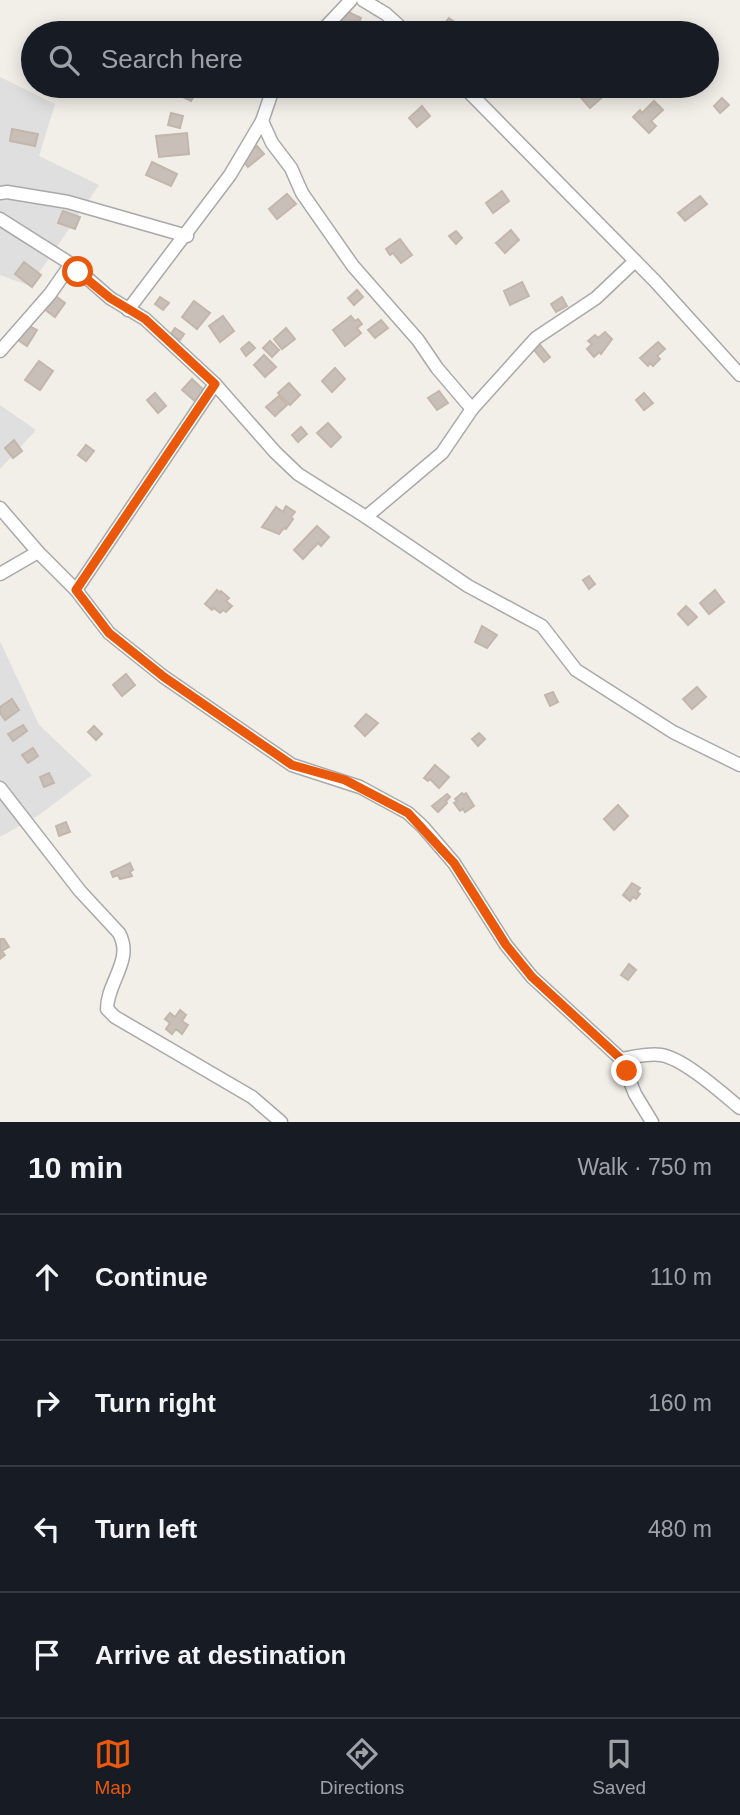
<!DOCTYPE html>
<html lang="en">
<head>
<meta charset="utf-8">
<style>
  :root { --surface:#171b24; --page:#20242c; --text:#f1f3f6; --muted:#9ea1a6; --line:#363941; --accent:#ea580c }
  body { margin:0; font-family:Helvetica,sans-serif; background:var(--page); color:var(--text) }
  .stop { position:absolute; width:21px; height:21px; margin:-16px; border:5px solid #ea580c; border-radius:50%; background:#fff }
  .stop.end { background:#ea580c; border-color:#fff; box-shadow:0 2px 7px #0008 }
  .list { margin:0; padding:0; list-style:none }
  h2 { display:flex; justify-content:space-between; align-items:center; height:91px; margin:0; padding:0 28px; font-size:30px }
  h2 small { font-size:23px; font-weight:400; color:var(--muted) }
  .list li { display:grid; grid-template-columns:46px 1fr auto; gap:21px; align-items:center; box-sizing:border-box; height:126px; padding:0 28px; border-top:2px solid var(--line) }
  .list b { display:block; font-size:26px; white-space:nowrap }
  .list em { font-size:23px; font-style:normal; color:var(--muted) }
  .icon { flex:none; width:38px; height:38px; fill:none; stroke:currentColor; stroke-width:2; stroke-linecap:round; stroke-linejoin:round }
  .map { position:relative; flex:none; width:740px; height:1122px; overflow:hidden }
  .search { position:absolute; background:var(--surface); box-shadow:0 4px 18px #0003; left:21px; right:21px; top:21px; height:77px; display:flex; align-items:center; gap:18px; box-sizing:border-box; padding:0 24px; border-radius:38px; color:var(--muted); font-size:26px }
  .sheet { height:595px; background:var(--surface) }
  nav { display:flex; justify-content:space-around; align-items:center; box-sizing:border-box; height:98px; border-top:2px solid var(--line); background:var(--surface); font-size:19px; color:var(--muted) }
  nav a { display:grid; justify-items:center; gap:4px }
  nav .on { color:var(--accent) }
  .map>svg:first-child { display:block }
</style>
</head>
<body>
<div class="map">
<svg width="740" height="1122" viewBox="0 0 740 1122">
  <rect width="100%" height="100%" fill="#f2efe9"/>
  <!-- residential -->
  <g fill="#e0dfdf">
    <polygon points="0,77 55,104 39,156 99,185 30,286 0,275"/>
    <polygon points="0,405 36,430 0,469"/>
    <polygon points="0,641 39,725 92,775 39,815 0,837"/>
  </g>
  <!-- building -->
  <g fill="#c7bfb8" stroke="#c4b6ab" stroke-width="2">
    <polygon points="346,11 361,18 356,29 341,21"/>
    <polygon points="449,18 468,32 468,33 442,33 444,31 441,28"/>
    <polygon points="646,24 655,33 636,33"/>
    <polygon points="187,86 197,91 191,101 181,96"/>
    <polygon points="340,86 354,86 348,95 345,93 343,95 337,90"/>
    <polygon points="587,86 601,86 607,93 590,108 578,94"/>
    <polygon points="722,98 729,105 720,113 714,106"/>
    <polygon points="654,101 663,110 651,121 656,126 649,133 633,117 640,110 642,113"/>
    <polygon points="422,106 430,116 417,127 409,118"/>
    <polygon points="171,113 183,116 180,128 168,125"/>
    <polygon points="12,129 38,134 35,146 10,141"/>
    <polygon points="187,133 189,154 159,157 156,136"/>
    <polygon points="257,146 264,154 248,167 242,159"/>
    <polygon points="152,162 177,174 171,186 146,175"/>
    <polygon points="502,191 509,201 493,213 486,203"/>
    <polygon points="287,194 296,204 277,219 269,209"/>
    <polygon points="700,196 707,204 685,221 678,213"/>
    <polygon points="63,211 80,217 75,229 58,223"/>
    <polygon points="511,230 519,240 505,253 496,243"/>
    <polygon points="456,231 462,238 456,244 449,236"/>
    <polygon points="400,239 412,255 401,263 393,253 390,255 386,249"/>
    <polygon points="24,262 41,275 32,287 15,274"/>
    <polygon points="522,282 529,296 510,305 504,291"/>
    <polygon points="357,290 363,297 354,305 348,298"/>
    <polygon points="53,294 65,303 55,317 43,308"/>
    <polygon points="160,297 169,303 163,310 155,304"/>
    <polygon points="562,297 567,306 556,312 551,304"/>
    <polygon points="194,301 210,313 197,329 182,317"/>
    <polygon points="223,316 234,331 220,342 209,326"/>
    <polygon points="351,316 355,321 358,319 362,324 357,328 361,333 345,346 333,330"/>
    <polygon points="381,320 388,328 375,338 368,330"/>
    <polygon points="28,325 37,330 27,346 18,340"/>
    <polygon points="175,328 184,334 180,340 171,334"/>
    <polygon points="286,328 295,339 282,349 274,339"/>
    <polygon points="605,332 612,339 601,354 599,352 594,357 587,349 592,344 588,341 595,335 598,338"/>
    <polygon points="270,341 279,350 272,357 263,348"/>
    <polygon points="249,342 255,348 246,356 241,349"/>
    <polygon points="658,342 665,349 657,356 660,359 653,366 650,363 648,366 640,358"/>
    <polygon points="540,345 550,357 544,362 534,350"/>
    <polygon points="264,355 276,367 265,377 254,365"/>
    <polygon points="39,361 53,371 40,390 25,380"/>
    <polygon points="335,368 345,379 332,392 322,381"/>
    <polygon points="192,379 205,391 196,402 182,390"/>
    <polygon points="289,383 300,395 290,405 278,393"/>
    <polygon points="439,391 448,403 437,410 428,398"/>
    <polygon points="155,393 166,406 158,413 147,400"/>
    <polygon points="644,393 653,403 644,410 636,400"/>
    <polygon points="279,396 287,405 275,416 266,407"/>
    <polygon points="328,423 341,437 331,447 317,433"/>
    <polygon points="301,427 307,434 298,442 292,435"/>
    <polygon points="14,440 22,451 13,458 5,448"/>
    <polygon points="86,445 94,451 86,461 78,455"/>
    <polygon points="286,506 295,512 291,517 293,519 286,529 284,528 279,534 262,527 276,507 283,512"/>
    <polygon points="317,526 329,537 321,546 318,543 303,559 294,550"/>
    <polygon points="589,576 595,584 589,589 583,580"/>
    <polygon points="217,590 220,593 221,591 229,598 226,601 232,606 226,612 223,610 220,613 214,608 212,610 205,604"/>
    <polygon points="715,590 724,602 709,614 700,603"/>
    <polygon points="686,606 697,617 688,625 678,614"/>
    <polygon points="482,626 497,635 487,648 475,642"/>
    <polygon points="126,674 135,685 122,696 113,685"/>
    <polygon points="697,687 706,697 692,709 683,699"/>
    <polygon points="553,692 558,702 550,706 545,695"/>
    <polygon points="12,699 19,710 5,720 0,713 0,707"/>
    <polygon points="366,714 378,723 365,736 355,726"/>
    <polygon points="23,725 27,731 13,741 8,734"/>
    <polygon points="94,726 102,734 96,740 88,732"/>
    <polygon points="479,733 485,739 478,746 472,739"/>
    <polygon points="33,748 38,756 28,763 22,755"/>
    <polygon points="435,765 449,777 439,788 430,779 428,781 424,778"/>
    <polygon points="49,773 54,783 44,787 40,777"/>
    <polygon points="462,793 464,795 466,793 474,806 465,812 463,809 460,811 454,803 457,801 455,799"/>
    <polygon points="447,794 450,797 446,801 447,803 438,812 432,806"/>
    <polygon points="618,805 628,816 614,830 604,819"/>
    <polygon points="66,822 70,832 59,836 56,826"/>
    <polygon points="130,863 133,870 130,872 132,876 120,879 118,875 113,877 111,872"/>
    <polygon points="632,883 640,888 637,892 640,894 636,899 633,897 630,901 623,895"/>
    <polygon points="0,939 4,939 9,947 2,951 5,955 0,959"/>
    <polygon points="629,964 636,970 628,980 621,975"/>
    <polygon points="180,1010 186,1015 182,1021 188,1025 182,1034 176,1029 172,1034 166,1029 170,1023 165,1019 170,1013 175,1017"/>
  </g>
  <g fill="none" stroke-linecap="round" stroke-linejoin="round">
    <!-- minor casing -->
    <g stroke="#a9a9a9" stroke-width="15">
      <g id="minor">
        <polyline points="363,0 386,14 407,33"/>
        <polyline points="320,33 351,0"/>
        <polyline points="463,86 655,281 740,375"/>
        <polyline points="262,121 272,143 291,168 302,193 353,266 418,340 437,368 472,409"/>
        <polyline points="0,193 7,192 68,202 187,236"/>
        <polyline points="0,219 71,264 110,298 145,319 215,384 275,452 298,474 366,517 468,586 542,626 576,670 673,732 740,765"/>
        <polyline points="128,310 230,175 262,121 274,86"/>
        <polyline points="0,351 50,294 71,264"/>
        <polyline points="0,508 38,552 76,590 109,633 164,677 292,765 360,787 408,813 423,827 454,863 506,945 532,977 621,1059 635,1094 652,1122"/>
        <polyline points="366,517 442,453 472,409 536,338 596,298 635,261"/>
        <polyline points="0,574 38,552"/>
        <polyline points="76,590 215,384"/>
        <path d="M 0,788 L 80,891 L 119,933 C 134,960 107,982 107,1009 L 115,1017 L 252,1097 L 281,1122"/>
        <path d="M 621,1059 C 634,1057 648,1053 661,1055 C 683,1058 722,1093 740,1108"/>
      </g>
    </g>
    <!-- minor -->
    <use href="#minor" stroke="#fff" stroke-width="12"/>
  </g>
  <g fill="none" stroke-linecap="round" stroke-linejoin="round">
    <!-- route -->
    <polyline stroke="#ea580c" stroke-width="9" points="78,272 110,298 145,319 215,384 76,590 109,633 164,677 292,765 345,780 408,813 454,863 506,945 532,977 621,1059 627,1071"/>
  </g>
</svg>
<div class="stop" style="left:78px;top:272px"></div>
<div class="stop end" style="left:627px;top:1071px"></div>
<div class="search"><svg class="icon" aria-label="search" viewBox="0 0 24 24"><circle cx="10" cy="10" r="6"/><path d="M15 15l6 6"/></svg>Search here</div>
</div>
<section class="sheet">
<h2>10 min<small>Walk · 750 m</small></h2>
<ul class="list">
<li><svg class="icon" aria-label="ahead" viewBox="0 0 24 24"><path d="M12 20V5M6 11l6-6 6 6"/></svg><div><b>Continue</b></div><em>110 m</em></li>
<li><svg class="icon" aria-label="right" viewBox="0 0 24 24"><path d="M7 20v-9h11M14 6l5 5-5 5"/></svg><div><b>Turn right</b></div><em>160 m</em></li>
<li><svg class="icon" aria-label="left" viewBox="0 0 24 24"><path d="M17 20v-9H6M10 6l-5 5 5 5"/></svg><div><b>Turn left</b></div><em>480 m</em></li>
<li><svg class="icon" aria-label="arrive" viewBox="0 0 24 24"><path d="M6 21V4h12l-3 4 3 4H6"/></svg><div><b>Arrive at destination</b></div></li>
</ul>
</section>
<nav>
<a class="on"><svg class="icon" aria-label="map" viewBox="0 0 24 24"><path d="M3 6l6-2 6 2 6-2v14l-6 2-6-2-6 2zM9 4v14M15 6v14"/></svg>Map</a>
<a><svg class="icon" aria-label="directions" viewBox="0 0 24 24"><path d="M12 3l9 9-9 9-9-9zM9 14v-3h6M13 9l2 2-2 2"/></svg>Directions</a>
<a><svg class="icon" aria-label="saved" viewBox="0 0 24 24"><path d="M7 4h10v16l-5-4-5 4z"/></svg>Saved</a>
</nav>
</body>
</html>
